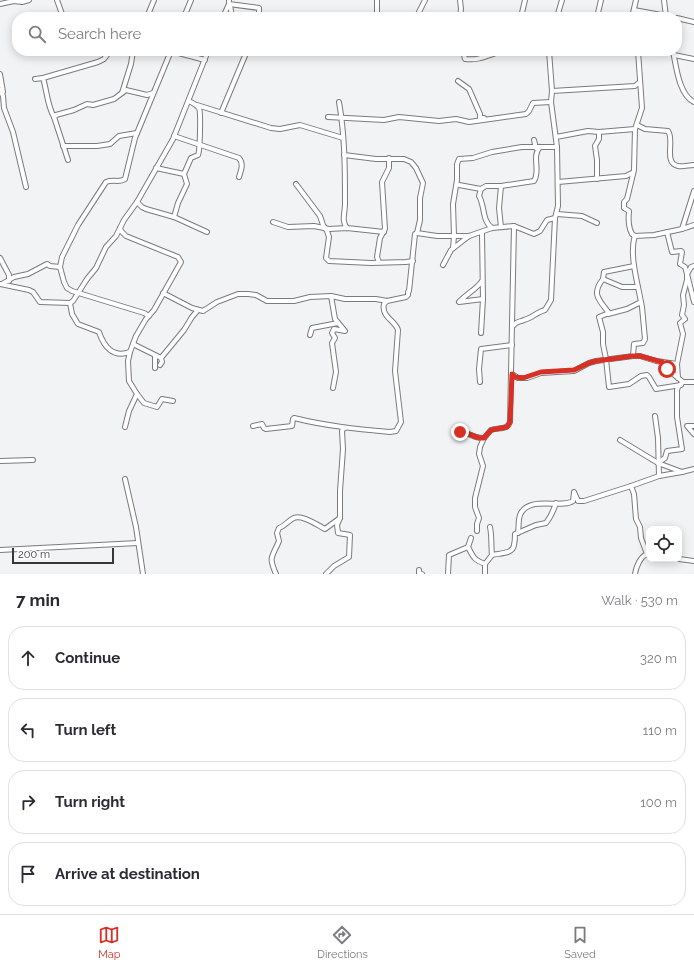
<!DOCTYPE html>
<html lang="en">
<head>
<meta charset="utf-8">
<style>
  :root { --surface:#fff; --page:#f2f2f3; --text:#2b2b33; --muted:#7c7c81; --line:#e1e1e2; --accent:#d93025 }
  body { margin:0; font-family:Raleway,sans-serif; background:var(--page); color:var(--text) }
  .controls { position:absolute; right:12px; bottom:12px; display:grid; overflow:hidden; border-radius:8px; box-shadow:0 2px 10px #0003 }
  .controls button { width:36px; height:36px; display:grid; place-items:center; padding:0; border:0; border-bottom:1px solid var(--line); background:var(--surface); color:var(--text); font:20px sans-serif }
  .scale { position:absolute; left:12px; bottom:10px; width:102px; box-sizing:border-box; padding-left:4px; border:2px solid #363738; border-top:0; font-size:11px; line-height:14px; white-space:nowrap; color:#363738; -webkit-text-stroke:3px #fff; paint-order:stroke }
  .stop { position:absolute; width:12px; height:12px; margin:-9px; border:3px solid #d93025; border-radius:50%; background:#fff }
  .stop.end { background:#d93025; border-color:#fff; box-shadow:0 1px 4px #0008 }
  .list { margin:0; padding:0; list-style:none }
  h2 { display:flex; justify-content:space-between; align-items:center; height:52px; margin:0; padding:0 16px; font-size:17px }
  h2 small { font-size:13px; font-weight:400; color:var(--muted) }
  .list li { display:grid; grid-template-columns:26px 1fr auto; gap:12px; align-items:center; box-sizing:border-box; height:64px; margin:0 8px 8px; padding:0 8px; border:1px solid var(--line); border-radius:16px }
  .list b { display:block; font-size:15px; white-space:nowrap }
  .list em { font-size:13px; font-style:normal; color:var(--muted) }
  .icon { flex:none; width:22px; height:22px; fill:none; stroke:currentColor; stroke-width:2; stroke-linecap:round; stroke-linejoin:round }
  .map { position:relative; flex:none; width:694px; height:574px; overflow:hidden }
  .search { position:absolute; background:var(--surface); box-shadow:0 2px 10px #0003; left:12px; right:12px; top:12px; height:44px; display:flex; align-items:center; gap:10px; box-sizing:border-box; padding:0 14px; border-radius:16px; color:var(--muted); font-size:15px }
  .sheet { height:340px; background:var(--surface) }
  nav { display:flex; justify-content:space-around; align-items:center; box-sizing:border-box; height:56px; border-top:1px solid var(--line); background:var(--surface); font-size:11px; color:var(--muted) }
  nav a { display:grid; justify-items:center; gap:2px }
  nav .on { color:var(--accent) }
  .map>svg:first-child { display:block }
</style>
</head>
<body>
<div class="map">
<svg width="694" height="574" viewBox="0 0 694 574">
  <rect width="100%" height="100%" fill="#f2f3f5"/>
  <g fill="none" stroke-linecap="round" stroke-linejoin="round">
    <!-- minor casing -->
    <g stroke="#7a7b7d" stroke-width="6">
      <g id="minor">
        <polyline points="57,0 62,14"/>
        <polyline points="460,0 461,9 460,17"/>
        <polyline points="664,0 666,17"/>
        <polyline points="0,4 14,1 22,2 29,0"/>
        <polyline points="229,4 259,8 259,17"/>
        <path d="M 229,4 C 232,8 230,13 233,17"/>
        <polyline points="634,10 672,17"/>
        <polyline points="147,17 154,0"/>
        <polyline points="184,17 191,0"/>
        <polyline points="223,17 229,4 229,0"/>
        <polyline points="377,17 377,0"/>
        <polyline points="419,17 418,14 425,0"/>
        <polyline points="521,17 525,0"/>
        <polyline points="557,17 562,0"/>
        <polyline points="597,17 601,0"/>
        <polyline points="632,17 636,0"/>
        <polyline points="677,18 694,22"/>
        <polyline points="171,51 205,60"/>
        <polyline points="260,51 262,52"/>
        <path d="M 463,51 L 465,59 C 480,61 490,54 503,51"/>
        <path d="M 673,51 C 676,66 679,95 694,102"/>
        <polyline points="674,55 694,59"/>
        <polyline points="0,74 3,92"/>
        <path d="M 43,78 C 47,91 47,105 54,117"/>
        <polyline points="35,79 43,78 98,62 104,59 110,51"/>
        <polyline points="458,81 469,89 480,114 480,118 484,118"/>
        <polyline points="0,90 3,96 4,108 13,132 26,187"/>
        <polyline points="552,91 635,86 640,82"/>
        <polyline points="122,93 131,64 133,51"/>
        <path d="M 339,102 C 345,136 345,170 345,204 C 345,213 341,221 347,228"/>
        <polyline points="197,105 271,128 280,129 300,125 343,138"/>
        <polyline points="221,113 247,51"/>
        <polyline points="328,117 384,120 399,117 439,121 456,119 469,122 526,114 529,111 533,103 551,102"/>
        <path d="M 637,125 L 645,129 L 668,131 C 675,140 663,163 678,166 C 683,167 689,165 694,165"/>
        <path d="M 174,136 L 239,158 C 244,164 241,170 239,177"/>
        <polyline points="556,137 588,131 599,132 635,129"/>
        <polyline points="534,140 536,148"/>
        <polyline points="63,146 97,146 110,144 119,136 137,133"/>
        <polyline points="344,155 376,159 404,159 411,162 416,168 423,183 420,198 420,220 417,233"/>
        <polyline points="68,160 55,120 54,117 56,115 74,110 87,104 93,105 114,99 126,90 147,95 153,93"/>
        <polyline points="156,168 184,174"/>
        <polyline points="597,179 597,160 595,146 599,139 599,132"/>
        <polyline points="558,182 626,176 632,173"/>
        <polyline points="296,184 320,216 323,225 327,231 329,237 326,258 329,261 371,263 406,262 413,261"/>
        <polyline points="459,185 481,189"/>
        <polyline points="137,202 142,207 146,209 174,217 207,232"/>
        <polyline points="557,214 582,216 597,223"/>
        <path d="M 174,217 L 178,203 L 187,184 L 184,174 L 191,158 L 198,155 C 200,151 201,112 199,108 C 196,104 192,103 189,101"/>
        <polyline points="273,222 288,227 314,226 329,229 347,228 384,232"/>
        <polyline points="501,227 499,208 501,186"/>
        <polyline points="120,228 121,231 126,236 178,257 181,262 154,310 146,319 136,336 130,352 128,361 129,381 137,394 129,411 125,427"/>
        <path d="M 492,228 C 482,221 485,206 479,196 L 481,189 L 486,186 L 501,186 L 534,181 C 541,170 531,157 540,147"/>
        <polyline points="682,229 694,225"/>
        <polyline points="667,232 672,252 681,251 682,252 680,264 685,267 687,274 687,280 683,295 684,305 682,315 685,319 680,323 683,334 677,364 678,378"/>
        <path d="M 635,236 L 632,234 C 628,227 628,220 629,211 L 624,208 L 624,202 L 627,199 L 634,170 L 635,129 L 642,108 L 638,51"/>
        <polyline points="453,248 454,236 453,204 457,180 457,164 459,159 473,158 492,152 522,147 557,147"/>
        <polyline points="0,258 9,275 9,281"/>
        <polyline points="379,262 377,257 380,238 385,229 382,182 389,168 389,158"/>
        <polyline points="443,265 451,250 469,236"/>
        <polyline points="694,266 691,267 687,274 694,302"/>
        <polyline points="603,279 604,272 634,266"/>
        <path d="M 482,281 C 477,289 466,294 459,302 L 483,299"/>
        <polyline points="0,284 29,290 33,292 40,302 70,303 73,301 87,279 96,268 106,247 116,236 124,220 137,202 173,139 208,51"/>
        <polyline points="2,284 14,277 28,274 47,264 50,266 60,267"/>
        <polyline points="163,293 192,308 203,311 217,302 238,294 248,294 256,295 267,301 294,301 310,297 331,296 345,299 376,299 387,301 406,297 408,295 408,292 409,291 415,234 417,233 437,236 469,236 492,228 514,226"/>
        <polyline points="331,296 335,319 345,331 334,329 332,333 335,338 332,343 336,372 333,388"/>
        <path d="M 70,303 L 72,314 L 78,324 L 99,332 C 104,347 113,358 130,352"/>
        <polyline points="608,314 627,309 641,302"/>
        <path d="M 149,316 L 144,313 L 72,291 L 67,288 L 64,282 L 60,267 L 62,257 L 78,225 L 106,182 C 113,179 119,183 125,179 L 135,138 L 171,51"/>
        <path d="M 513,326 C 516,321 520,322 524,320 C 532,318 537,312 545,310 L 551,300 L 555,218"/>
        <polyline points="481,333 483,299 482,233"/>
        <polyline points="310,335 312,328 338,323"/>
        <polyline points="133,344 161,358"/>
        <polyline points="633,356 634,344 643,343 645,339 642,307 638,287"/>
        <polyline points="662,362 667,369 683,382 694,382"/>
        <polyline points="160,365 162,362 161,358 184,330 192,317 198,310"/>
        <polyline points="155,368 155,356"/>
        <polyline points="512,374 518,378 527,378 541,373 574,371 589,363 596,361 633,356 640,356 656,361 677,364"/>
        <polyline points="480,382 479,369 481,349 512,345"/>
        <path d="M 681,385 L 656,389 L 649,377 L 647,375 L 641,376 L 629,384 L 609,387 L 606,359 L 603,344 L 603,332 L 599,317 L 609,313 C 599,300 591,294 603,279 L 622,287 L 638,287 C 635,273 630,250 635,236 L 654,235 L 682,229 L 694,191"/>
        <polyline points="137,394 144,403 157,407 162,399 173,401"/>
        <polyline points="655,416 658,438 659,476"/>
        <path d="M 253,426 L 262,424 L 264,428 L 266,429 L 292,426 L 293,419 L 294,418 C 326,426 357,429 390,432 L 396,431 L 401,422 L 395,371 L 398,330 C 395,320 381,317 384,304 L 387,301"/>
        <polyline points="694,426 687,426 694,434"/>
        <path d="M 460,432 C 470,432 473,439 484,438"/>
        <polyline points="620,440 658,463 682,472 694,469"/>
        <polyline points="0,461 33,460"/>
        <polyline points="658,463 665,458 667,451 682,449 677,417 677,390 678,387 683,382"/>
        <polyline points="125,479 136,527 143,574"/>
        <path d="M 477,531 L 477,524 L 479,518 L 475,507 L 475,498 L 483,466 L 479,454 L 480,447 L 484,438 L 491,430 C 498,427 507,431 510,422 L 514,226 L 534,234 L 540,231 L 547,220 L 555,218 L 558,206 L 557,147 L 551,102 L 552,91 L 549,51"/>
        <path d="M 518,533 C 519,527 518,521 520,515 C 528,495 561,509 573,501 L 574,492 L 578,501 L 584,501 L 631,486"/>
        <path d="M 471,538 L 468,547 C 474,558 473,559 485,564"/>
        <polyline points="0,550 138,543"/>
        <path d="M 492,555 C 500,553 513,554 514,545 C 515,541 515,538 515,534 L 536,525 L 546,523 C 550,518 554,509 556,503"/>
        <polyline points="679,559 694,561"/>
        <polyline points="419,570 419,573 422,574"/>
        <path d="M 276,574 C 268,556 272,558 279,541 L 277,533 L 279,528 C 285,526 287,522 292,519 C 301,513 317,525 325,529 L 340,518"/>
        <polyline points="326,574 334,566 349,557 350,535 338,533 337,525 340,518 340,491 343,449 342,431 343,429 345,428"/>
        <polyline points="448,574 449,555 468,547"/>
        <path d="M 485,574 L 485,564 L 492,555 C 491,546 492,537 490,527"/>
        <path d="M 635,574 C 636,567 640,557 647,554 L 641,538 L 640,527 L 636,519 L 634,494 L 631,486 L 659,476 L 682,472"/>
      </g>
    </g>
    <!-- minor -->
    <use href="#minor" stroke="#fff" stroke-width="4"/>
  </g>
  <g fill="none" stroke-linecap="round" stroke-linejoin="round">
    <!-- route -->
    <path stroke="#d93025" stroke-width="5" d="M 460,432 C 470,431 472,439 484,438 L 491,430 L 507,427 L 510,422 L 512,374 L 515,377 L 523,378 L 541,372 L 574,370 L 589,363 L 596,361 L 633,356 L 640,356 L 662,362 L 667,369"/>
  </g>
</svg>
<div class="controls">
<button><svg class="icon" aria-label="locate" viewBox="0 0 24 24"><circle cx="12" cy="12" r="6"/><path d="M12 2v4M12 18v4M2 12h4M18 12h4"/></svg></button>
</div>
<div class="scale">200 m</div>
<div class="stop" style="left:667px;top:369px"></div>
<div class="stop end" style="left:460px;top:432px"></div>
<div class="search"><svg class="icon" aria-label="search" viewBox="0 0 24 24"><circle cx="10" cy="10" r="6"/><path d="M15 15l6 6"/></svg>Search here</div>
</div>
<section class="sheet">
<h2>7 min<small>Walk · 530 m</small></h2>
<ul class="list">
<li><svg class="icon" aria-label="ahead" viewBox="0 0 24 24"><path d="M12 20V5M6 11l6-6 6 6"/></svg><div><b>Continue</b></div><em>320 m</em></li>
<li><svg class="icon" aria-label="left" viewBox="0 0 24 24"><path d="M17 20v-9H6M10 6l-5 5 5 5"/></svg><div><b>Turn left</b></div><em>110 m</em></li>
<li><svg class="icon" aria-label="right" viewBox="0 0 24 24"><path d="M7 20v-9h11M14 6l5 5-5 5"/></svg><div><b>Turn right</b></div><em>100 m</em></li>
<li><svg class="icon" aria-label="arrive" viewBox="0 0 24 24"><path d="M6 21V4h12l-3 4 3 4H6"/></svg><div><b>Arrive at destination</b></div></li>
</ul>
</section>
<nav>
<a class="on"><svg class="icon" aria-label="map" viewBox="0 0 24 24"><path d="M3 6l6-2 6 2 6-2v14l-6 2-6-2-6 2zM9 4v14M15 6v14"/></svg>Map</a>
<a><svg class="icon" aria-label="directions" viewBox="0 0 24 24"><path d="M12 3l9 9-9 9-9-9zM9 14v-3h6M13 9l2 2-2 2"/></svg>Directions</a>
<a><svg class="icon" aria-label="saved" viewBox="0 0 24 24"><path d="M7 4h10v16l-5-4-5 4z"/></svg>Saved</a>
</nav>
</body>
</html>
